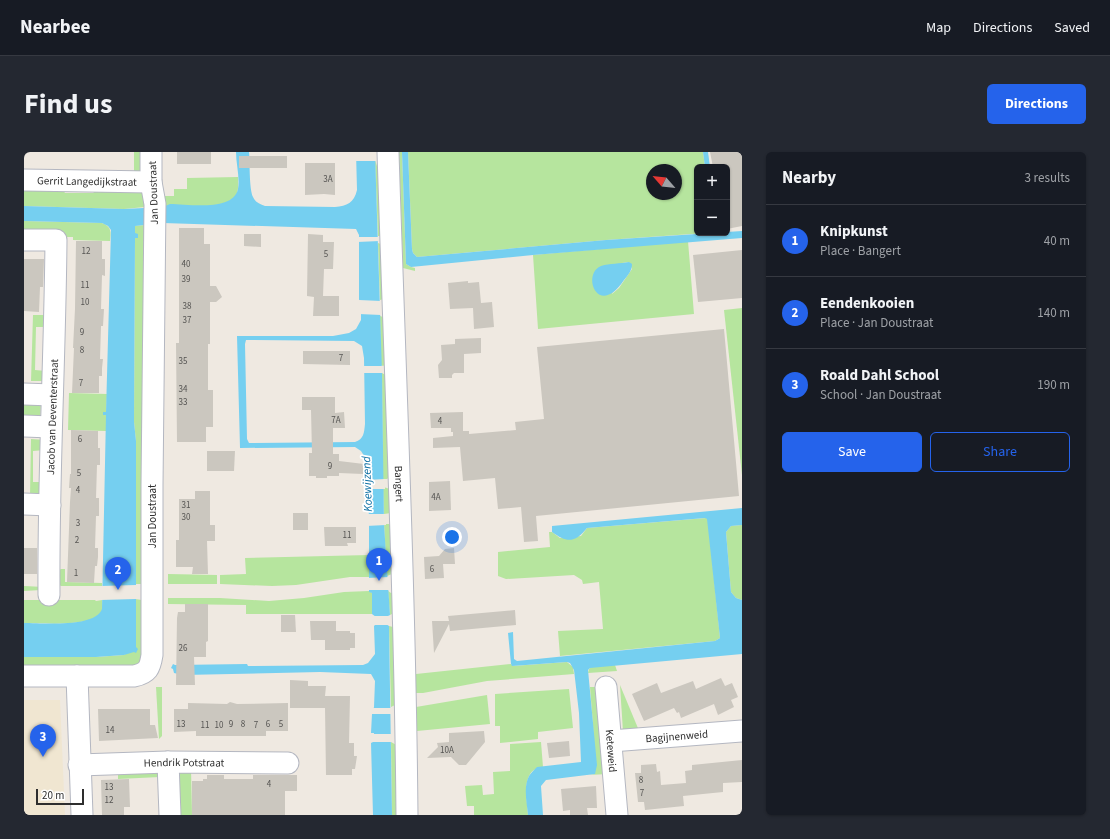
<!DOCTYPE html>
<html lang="en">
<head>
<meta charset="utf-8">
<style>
  :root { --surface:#171b24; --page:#242831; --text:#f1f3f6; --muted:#9ea1a6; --line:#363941; --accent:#2563eb }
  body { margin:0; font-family:"Source Sans 3",sans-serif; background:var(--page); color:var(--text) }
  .controls { position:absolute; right:12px; top:12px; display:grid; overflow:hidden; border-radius:6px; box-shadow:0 1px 3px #0004 }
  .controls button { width:36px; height:36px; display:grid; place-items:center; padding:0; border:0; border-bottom:1px solid var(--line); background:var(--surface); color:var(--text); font:20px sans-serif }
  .compass { position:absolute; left:622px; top:12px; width:36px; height:36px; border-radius:50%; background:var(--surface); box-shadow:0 1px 3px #0004; rotate:298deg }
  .scale { position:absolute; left:12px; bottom:10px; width:48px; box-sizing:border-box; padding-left:4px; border:2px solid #2e2e2e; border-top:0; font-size:11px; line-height:14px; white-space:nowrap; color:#2e2e2e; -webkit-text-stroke:3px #fff; paint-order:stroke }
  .you { position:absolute; left:428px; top:385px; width:14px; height:14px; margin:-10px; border:3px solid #fff; border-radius:50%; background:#1a73e8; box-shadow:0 0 0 6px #1a73e833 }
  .badge { display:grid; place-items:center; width:26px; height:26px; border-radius:50%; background:var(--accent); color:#fff; font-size:13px; font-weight:700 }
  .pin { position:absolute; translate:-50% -33px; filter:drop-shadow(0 1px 2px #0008) }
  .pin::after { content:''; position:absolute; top:21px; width:14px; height:12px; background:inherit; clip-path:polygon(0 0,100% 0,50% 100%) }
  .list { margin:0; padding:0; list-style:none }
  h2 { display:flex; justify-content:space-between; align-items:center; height:52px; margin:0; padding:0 16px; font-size:17px }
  h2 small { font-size:13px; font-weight:400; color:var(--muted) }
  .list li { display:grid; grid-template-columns:26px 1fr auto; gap:12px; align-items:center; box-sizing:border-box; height:72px; padding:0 16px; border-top:1px solid var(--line) }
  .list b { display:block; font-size:15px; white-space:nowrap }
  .list p { margin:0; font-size:13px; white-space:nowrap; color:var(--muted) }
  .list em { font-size:13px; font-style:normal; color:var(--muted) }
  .actions { display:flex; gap:8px; padding:12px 16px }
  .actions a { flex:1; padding:9px 0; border:1px solid var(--accent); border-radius:6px; text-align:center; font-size:14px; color:var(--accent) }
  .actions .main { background:var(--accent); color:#fff }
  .map { position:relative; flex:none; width:718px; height:663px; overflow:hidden; border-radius:6px }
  header { display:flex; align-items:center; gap:24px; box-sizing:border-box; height:56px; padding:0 20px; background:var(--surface); border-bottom:1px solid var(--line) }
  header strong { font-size:19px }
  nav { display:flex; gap:22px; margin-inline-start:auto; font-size:14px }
  .intro { display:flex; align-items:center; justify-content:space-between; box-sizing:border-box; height:96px; padding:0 24px }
  h1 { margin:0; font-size:28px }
  .button { padding:10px 18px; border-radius:6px; background:var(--accent); color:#fff; font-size:14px; font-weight:700 }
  main { display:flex; gap:24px; padding:0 24px }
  aside { flex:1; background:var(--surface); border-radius:6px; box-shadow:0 1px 3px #0004 }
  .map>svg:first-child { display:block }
</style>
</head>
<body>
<header>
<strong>Nearbee</strong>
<nav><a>Map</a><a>Directions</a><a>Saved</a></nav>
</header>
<div class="intro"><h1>Find us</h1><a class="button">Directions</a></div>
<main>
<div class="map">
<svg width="718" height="663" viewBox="0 0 718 663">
  <rect width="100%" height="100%" fill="#efe9e1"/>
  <!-- education -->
  <polygon fill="#f0e6d1" points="0,548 36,548 41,663 0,663"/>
  <!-- green -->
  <g fill="#b6e59e" fill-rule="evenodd">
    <polygon points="110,0 122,0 119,20 110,20"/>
    <polygon points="375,0 378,0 382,112 387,115 391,116 391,119 379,116"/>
    <path d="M 384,0 L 679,0 L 681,15 L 673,15 L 673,81 L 682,81 L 582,88 L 393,105 L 389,101 L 388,97 ZM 628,18 L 652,18 L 652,42 L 628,42 Z"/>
    <polygon points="351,8 353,14 358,13 358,84 354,84"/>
    <path d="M 214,25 C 214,31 215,38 212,44 C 204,58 155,54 139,55 L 139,44 L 150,44 L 150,37 L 163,37 L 163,26 Z"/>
    <polygon points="0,35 37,35 41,41 69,41 74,37 114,37 121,43 121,55 100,57 0,54"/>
    <path d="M 0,69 L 78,71 C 88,75 87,80 86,89 L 49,88 L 49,85 L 39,85 L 0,78 Z"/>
    <polygon points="121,73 119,209 118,434 117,432 111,432 112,289 110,270 111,86 114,86 111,82 111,74"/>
    <path d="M 664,89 L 670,162 L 514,177 L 509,103 ZM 605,110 L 608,117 L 595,136 L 588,142 L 598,111 Z"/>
    <polygon points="354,91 359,93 363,146 356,148"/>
    <polygon points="718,156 718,323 700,158"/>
    <polygon points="9,163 22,163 23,175 12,175 11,218 22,219 22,229 7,229"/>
    <polygon points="356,164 359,165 365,210 359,214 357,213"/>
    <polygon points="358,221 365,225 368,323 363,327 359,327"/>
    <polygon points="45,241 83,242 82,260 79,260 79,263 82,263 82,279 44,278"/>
    <polygon points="0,248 17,249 16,268 0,269"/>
    <polygon points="7,287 21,288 21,298 9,299 9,330 20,330 17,342 6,344"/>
    <polygon points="359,335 363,336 369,339 367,361 360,362"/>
    <polygon points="682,366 684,367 696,486 691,489 536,504 534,479 579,477 575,430 559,432 558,428 550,423 482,427 474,424 474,400 526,395 525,380 528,380 536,386 557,384 563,376"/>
    <polygon points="360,372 365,372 368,375 368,422 363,424"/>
    <polygon points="718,373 718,448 712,446 707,440 702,380 707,374"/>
    <polygon points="345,403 345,425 326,425 272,433 248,434 196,432 196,423 222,422 221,406"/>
    <polygon points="37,417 41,417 41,430 78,431 78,434 37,434 34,432 34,419"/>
    <polygon points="144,422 193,423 193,432 144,432"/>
    <polygon points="0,434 20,435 17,438 0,439"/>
    <polygon points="345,439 348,441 348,462 222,462 222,453 144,452 144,446 196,446 245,449 280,446 320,440"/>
    <polygon points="364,439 367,441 372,440 372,460 366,463"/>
    <polygon points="111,447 118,448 122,504 114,516 0,517 0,505 72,505 100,503 112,495"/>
    <path d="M 0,448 L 71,448 L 72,449 L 78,448 C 78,453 80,459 75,463 C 60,475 19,471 0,471 Z"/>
    <polygon points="365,474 369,475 375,553 371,553 367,555"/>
    <polygon points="543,510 549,515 550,522 463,529 399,541 392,541 392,522 487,512 489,514"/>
    <polygon points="591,513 593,519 564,521 565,517 567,515"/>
    <polygon points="596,533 616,581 599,580"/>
    <polygon points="132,535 138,535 138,584 135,587"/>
    <polygon points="566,535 577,535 584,622 565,623 571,622 569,573"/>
    <polygon points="545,537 549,576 514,580 514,587 476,591 476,574 471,574 471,542"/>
    <polygon points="463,543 466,572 393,579 392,555"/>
    <polygon points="367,590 376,595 377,663 368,663"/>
    <path d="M 517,590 L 519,615 C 496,617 503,647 504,663 L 450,663 L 450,654 L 443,654 L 441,634 L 458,633 L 459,643 L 470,642 L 469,620 L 486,619 L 486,592 Z"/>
    <polygon points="167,616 168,663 151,663 154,620"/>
    <polygon points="132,620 136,625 94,627 94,622"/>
  </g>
  <!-- water -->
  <g fill="#75cff0" fill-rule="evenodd">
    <path d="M 212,0 L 225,0 C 226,11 225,36 229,45 C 231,50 236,52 241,54 L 311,55 C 323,54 330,51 333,38 L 332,0 L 351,0 L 358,221 L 360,372 L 366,463 L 362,465 L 362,472 L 365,474 L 368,663 L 349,663 L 347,591 L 349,590 L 350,581 L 347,581 L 348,562 L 350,555 L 351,529 L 347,522 L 296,520 L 159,523 L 150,521 L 149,517 L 147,516 L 149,512 L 151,513 L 223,512 L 224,514 L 339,513 L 344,511 L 351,502 L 350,474 L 352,472 L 352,465 L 348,462 L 348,441 L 345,440 L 345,366 L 342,307 L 337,299 L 331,295 L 216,296 L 213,184 L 309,184 L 325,181 L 332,177 L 337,168 L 337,160 L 335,147 L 335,83 L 332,77 L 139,71 L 111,74 L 111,81 L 114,82 L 114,86 L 111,86 L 110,270 L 112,289 L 112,495 L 114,497 L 112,501 L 110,500 L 100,503 L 72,505 L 0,505 L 0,471 C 18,471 71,476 78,457 L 82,263 L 79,263 L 79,260 L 82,260 L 87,78 L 84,74 L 78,71 L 0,69 L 0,54 L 100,57 L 139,55 L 146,52 C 164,52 209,60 214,37 C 216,25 212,12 212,0 ZM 222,188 L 330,189 L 338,194 L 340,206 L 341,272 C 340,281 340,287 331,290 L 225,291 L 223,287 L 221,192 Z"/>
    <polygon points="378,0 384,0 388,97 389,101 393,105 582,88 718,79 718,86 509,103 387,115 382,112"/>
    <polygon points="679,0 684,0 686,15 681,15"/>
    <path d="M 605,110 L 608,112 C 608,119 604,123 600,128 C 574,167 557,122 577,114 C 586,111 596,112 605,110 Z"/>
    <path d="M 718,356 L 718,373 L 707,374 L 702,380 L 707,440 L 712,446 L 718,448 L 718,502 L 566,516 L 564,518 L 573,613 L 571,622 L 522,628 L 517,634 L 519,663 L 504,663 C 503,652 499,635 505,624 C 507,621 510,618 513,615 L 557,610 L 555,561 L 550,518 L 546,511 L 543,510 L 488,514 L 487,512 L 484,481 L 489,480 L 490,507 L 493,509 L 691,489 L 696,486 L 683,367 L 681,366 L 563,376 C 551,391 543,391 528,380 L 528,374 Z"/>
  </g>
  <!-- pier -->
  <g fill="#efe9e1">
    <rect x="330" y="0" width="23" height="9"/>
    <polygon points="333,85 356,85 356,89 333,90"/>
    <polygon points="335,148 357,149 357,163 335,162"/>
    <polygon points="338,214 359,214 360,221 338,221"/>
    <polygon points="361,327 361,337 342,337 341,328"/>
    <polygon points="343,362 362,362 362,373 342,374"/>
    <polygon points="365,425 366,438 344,438 343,426"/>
    <polygon points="112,433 112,447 76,448 77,434"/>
    <polygon points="349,464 366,464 364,466 364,471 366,473 350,473"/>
    <polygon points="348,556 367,556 368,562 346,562"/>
    <polygon points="347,583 347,582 369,582 369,590 347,590"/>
  </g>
  <!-- building -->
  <g fill="#cbc7bf">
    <rect x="153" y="0" width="34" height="12"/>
    <polygon points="686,0 718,0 718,74 703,77 703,15 689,15"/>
    <rect x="215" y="4" width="48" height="12"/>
    <polygon points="281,11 311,11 311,43 300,42 281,43"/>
    <polygon points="155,76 180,76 180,92 186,92 186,134 192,134 198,145 192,150 186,150 186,192 184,192 184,238 189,238 189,275 182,275 182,290 153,290 152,191 155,191"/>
    <polygon points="220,82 237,82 237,95 220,94"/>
    <polygon points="284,82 299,83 299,90 310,90 309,117 300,117 299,144 315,144 315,164 289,164 290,145 283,144"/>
    <polygon points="52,89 78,89 78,107 81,107 81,124 78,123 77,157 80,157 79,174 77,174 76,207 79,207 78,216 78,224 75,224 75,241 48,241 50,196 49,196 51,157"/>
    <polygon points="718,98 718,146 674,150 669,103"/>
    <polygon points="0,107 20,107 19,135 16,135 15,160 0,159"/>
    <polygon points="444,129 444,131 455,130 457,151 468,150 470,175 450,177 449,156 426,157 424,131"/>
    <polygon points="700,177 715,344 512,364 514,389 500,390 497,355 474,357 471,326 439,329 436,295 409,296 409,286 429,284 429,280 427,280 427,276 407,276 406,261 439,260 439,279 445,279 445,282 492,278 491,270 520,267 513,195"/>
    <polygon points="457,186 457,201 440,202 440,221 430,221 428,223 428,226 415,226 414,213 418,208 417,193 431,192 431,187"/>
    <polygon points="279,199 326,199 326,213 279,212"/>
    <polygon points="278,245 311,245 311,261 320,260 321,276 309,276 309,302 315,302 315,309 340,312 339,322 315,321 315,324 303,324 303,326 292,326 292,324 285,324 285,301 288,301 287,258 278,258"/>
    <polygon points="47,278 74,279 74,296 76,296 76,313 73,313 72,346 75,346 75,364 72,364 71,396 74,396 74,405 73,414 71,414 70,431 43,430 46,350 47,336 45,336 46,322 47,322"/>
    <polygon points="183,299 211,299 210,319 183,319"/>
    <polygon points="426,329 427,358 405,359 405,330"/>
    <polygon points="171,339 186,339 186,373 191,373 191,389 183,389 184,422 168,422 169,415 152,415 152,388 155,388 155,347 171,347"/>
    <rect x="269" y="361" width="15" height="17"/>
    <polygon points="300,375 332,375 332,391 323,391 324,394 301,394"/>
    <rect x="0" y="396" width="13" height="26"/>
    <polygon points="430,396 431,412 419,412 420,426 401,427 400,405 415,404 421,397"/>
    <polygon points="161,452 184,452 184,489 182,490 182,505 170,505 171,533 152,533 153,466 154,460 161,460"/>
    <polygon points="491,458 492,473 426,479 425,472 410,501 408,469 425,469 424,464"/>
    <polygon points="257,463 271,463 272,480 257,480"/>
    <polygon points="286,469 312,469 312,479 326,479 326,481 331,481 331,496 326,496 326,498 301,498 301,488 287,488"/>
    <polygon points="697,526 701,534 708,531 714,545 707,548 710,555 694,563 690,552 657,566 655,560 653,561 650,556 620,569 608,542 633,531 637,541 669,529 672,537"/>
    <polygon points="266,528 284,529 284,534 302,534 301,544 326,544 325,591 330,591 330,604 333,604 331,617 328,617 328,623 302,623 301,556 266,556"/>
    <polygon points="206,550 213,552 264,551 264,579 242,579 242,584 172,584 172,579 150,580 150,557 164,557 164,551 203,552"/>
    <polygon points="74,557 126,557 126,573 131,573 134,586 75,589"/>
    <polygon points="460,579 461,590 442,613 435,613 427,605 403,606 414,595 413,591 425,590 425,581"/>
    <polygon points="545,589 546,604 525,606 523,591"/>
    <polygon points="718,608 718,630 699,631 699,640 659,644 660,654 621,658 620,650 614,650 611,621 617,621 617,613 632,612 633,620 636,619 637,633 662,631 661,619 668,618 668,613"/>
    <polygon points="183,623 200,623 200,627 229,627 229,623 273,623 273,639 261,639 261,663 168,663 168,629 179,629 179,627 183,627"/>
    <polygon points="105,627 106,655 100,655 100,663 78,663 77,628"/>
    <polygon points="572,634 573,656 563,656 564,663 546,663 546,658 539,659 537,637"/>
  </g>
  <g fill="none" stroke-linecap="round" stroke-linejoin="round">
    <!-- minor casing -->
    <g stroke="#b4b7c1" stroke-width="23">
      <g id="minor">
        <path id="s1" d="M 364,0 C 371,221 381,442 383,663"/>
        <path id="s2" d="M 0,28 L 127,30"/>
        <path d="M 0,88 L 32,88 C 31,206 24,324 25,443"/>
        <polyline points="0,242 28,243"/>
        <polyline points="0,274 27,275"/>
        <polyline points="0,352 26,353"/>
        <path id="s3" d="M 0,524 L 110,524 C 124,521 126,516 128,503 L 128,333 L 131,52 L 127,30 L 127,0"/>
        <polyline points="53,524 58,663"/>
        <path id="s4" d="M 582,535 L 593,663"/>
        <path id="s5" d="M 587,589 L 718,579"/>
        <polyline points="144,610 146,663"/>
        <path id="s6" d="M 55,613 L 144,610 L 264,611"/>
      </g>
    </g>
    <!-- minor -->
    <use href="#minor" stroke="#fff" stroke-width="21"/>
  </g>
  <g text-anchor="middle" stroke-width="3.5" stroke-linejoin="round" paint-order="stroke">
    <!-- number labels -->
    <g font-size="9" fill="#555452">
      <text x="304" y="30">3A</text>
      <text x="62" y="102">12</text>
      <text x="302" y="105">5</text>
      <text x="162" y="115">40</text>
      <text x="162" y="130">39</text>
      <text x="61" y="136">11</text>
      <text x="61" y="153">10</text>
      <text x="163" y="157">38</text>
      <text x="163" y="171">37</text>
      <text x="58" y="183">9</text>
      <text x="58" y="201">8</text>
      <text x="317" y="209">7</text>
      <text x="159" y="212">35</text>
      <text x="57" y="234">7</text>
      <text x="159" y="240">34</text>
      <text x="159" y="253">33</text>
      <text x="312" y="271">7A</text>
      <text x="416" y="272">4</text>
      <text x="56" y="290">6</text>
      <text x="306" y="317">9</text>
      <text x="55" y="324">5</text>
      <text x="54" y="341">4</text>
      <text x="412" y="348">4A</text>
      <text x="162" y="356">31</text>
      <text x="162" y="368">30</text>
      <text x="54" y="374">3</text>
      <text x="323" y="386">11</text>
      <text x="53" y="391">2</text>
      <text x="408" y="420">6</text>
      <text x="52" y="424">1</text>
      <text x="159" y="499">26</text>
      <text x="157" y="575">13</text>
      <text x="207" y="575">9</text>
      <text x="219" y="575">8</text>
      <text x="244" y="575">6</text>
      <text x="257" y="575">5</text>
      <text x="181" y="576">11</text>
      <text x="195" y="576">10</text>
      <text x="232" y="576">7</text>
      <text x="86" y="581">14</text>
      <text x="423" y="601">10A</text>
      <text x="617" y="631">8</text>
      <text x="245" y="635">4</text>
      <text x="85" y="638">13</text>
      <text x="618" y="644">7</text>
      <text x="85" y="651">12</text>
    </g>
    <!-- street labels -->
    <g font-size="11" fill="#2e2e2e" stroke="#fff">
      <text dy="4" stroke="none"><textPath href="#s2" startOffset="63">Gerrit Langedijkstraat</textPath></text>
      <text transform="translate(129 41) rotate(-92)" y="4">Jan Doustraat</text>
      <text transform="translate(28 265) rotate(-88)" y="4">Jacob van Deventerstraat</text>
      <text dy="4" stroke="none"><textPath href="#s1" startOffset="332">Bangert</textPath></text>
      <text dy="4" stroke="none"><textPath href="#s3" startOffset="279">Jan Doustraat</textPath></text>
      <text dy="4" stroke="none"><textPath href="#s5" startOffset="66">Bagijnenweid</textPath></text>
      <text dy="4" stroke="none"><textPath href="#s4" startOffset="64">Keteweid</textPath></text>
      <text dy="4" stroke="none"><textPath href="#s6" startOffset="105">Hendrik Potstraat</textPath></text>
    </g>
    <!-- water labels -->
    <g font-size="12" font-style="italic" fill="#0d6fa3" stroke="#fff">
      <text transform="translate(343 332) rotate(-92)" y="4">Koewijzend</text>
    </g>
  </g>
</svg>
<div class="controls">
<button>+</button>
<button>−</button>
</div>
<svg class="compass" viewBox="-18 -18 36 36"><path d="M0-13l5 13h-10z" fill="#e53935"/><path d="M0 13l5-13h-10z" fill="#9ea1a6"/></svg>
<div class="scale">20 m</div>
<div class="you"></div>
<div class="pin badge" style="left:355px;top:429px">1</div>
<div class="pin badge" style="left:94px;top:438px">2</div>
<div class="pin badge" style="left:19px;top:605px">3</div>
</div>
<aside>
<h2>Nearby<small>3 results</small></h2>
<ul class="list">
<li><span class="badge">1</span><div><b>Knipkunst</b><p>Place · Bangert</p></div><em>40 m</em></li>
<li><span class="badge">2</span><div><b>Eendenkooien</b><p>Place · Jan Doustraat</p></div><em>140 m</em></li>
<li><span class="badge">3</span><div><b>Roald Dahl School</b><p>School · Jan Doustraat</p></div><em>190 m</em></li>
</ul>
<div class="actions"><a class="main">Save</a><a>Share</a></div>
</aside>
</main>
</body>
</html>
